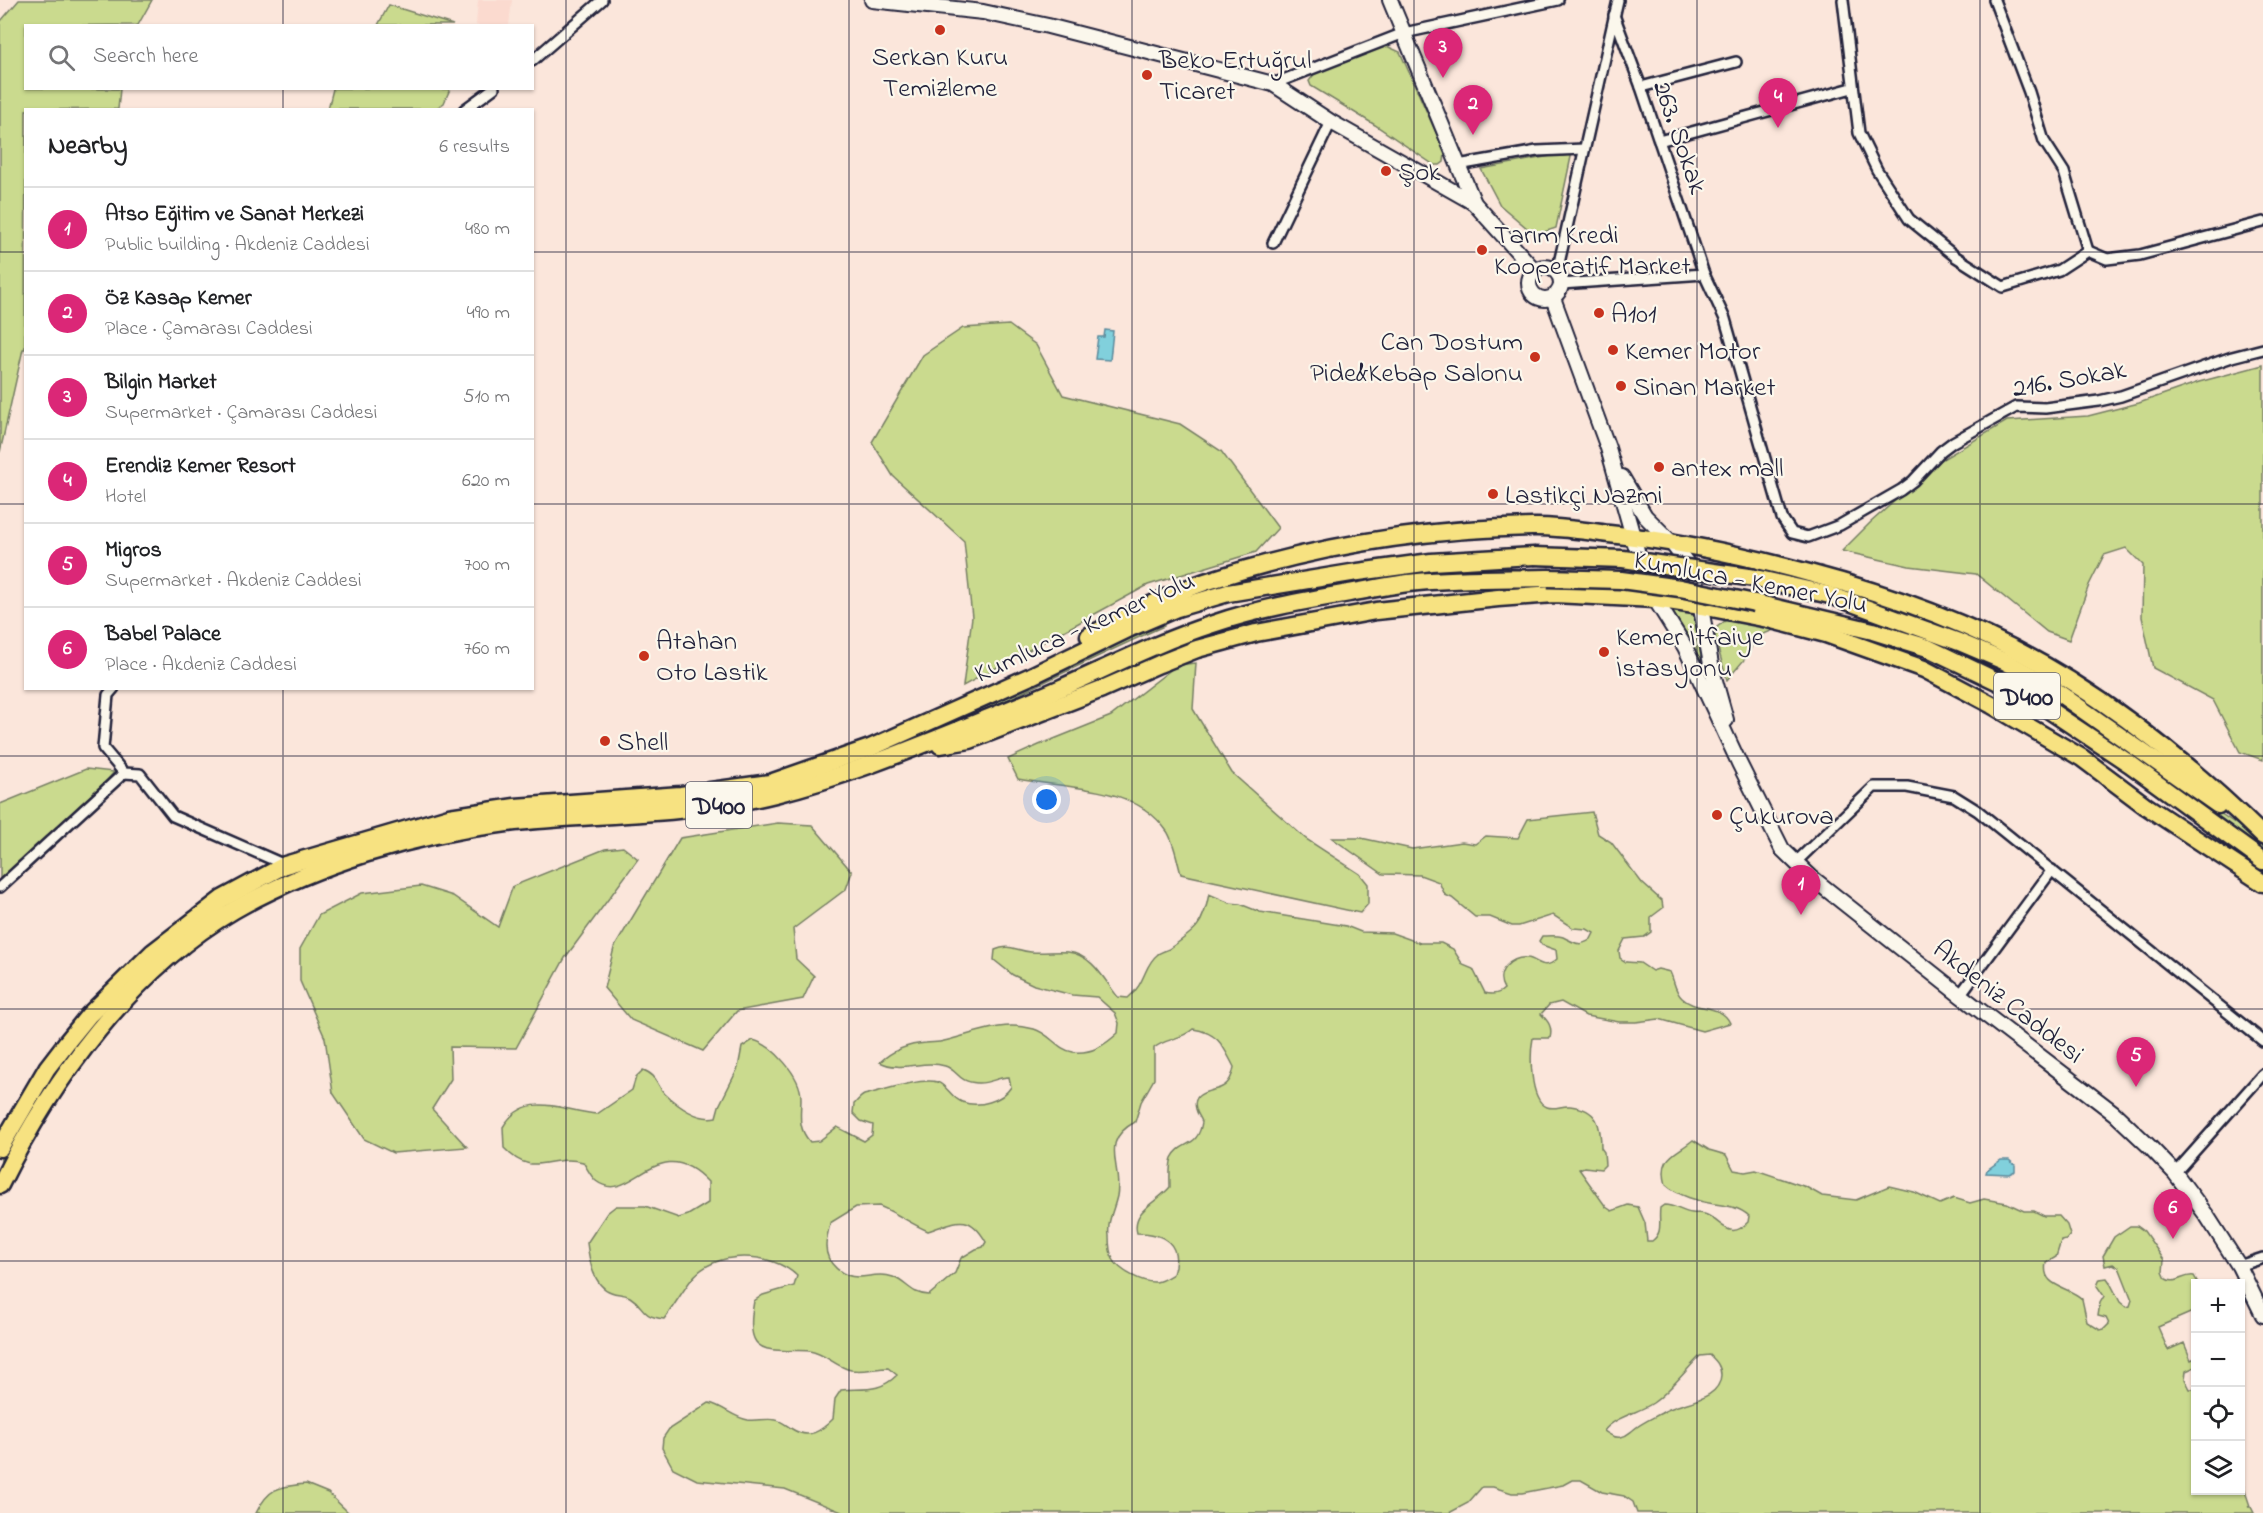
<!DOCTYPE html>
<html lang="en">
<head>
<meta charset="utf-8">
<style>
  :root { --surface:#fff; --page:#f2f2f2; --text:#202124; --muted:#757577; --line:#e0e0e0; --accent:#db2777 }
  body { margin:0; font-family:"Indie Flower",sans-serif; background:var(--page); color:var(--text) }
  .controls { position:absolute; right:18px; bottom:18px; display:grid; overflow:hidden; border-radius:0px; box-shadow:0 2px 4px #0004 }
  .controls button { width:54px; height:54px; display:grid; place-items:center; padding:0; border:0; border-bottom:2px solid var(--line); background:var(--surface); color:var(--text); font:30px sans-serif }
  .you { position:absolute; left:1047px; top:800px; width:21px; height:21px; margin:-15px; border:4px solid #fff; border-radius:50%; background:#1a73e8; box-shadow:0 0 0 9px #1a73e833 }
  .badge { display:grid; place-items:center; width:39px; height:39px; border-radius:50%; background:var(--accent); color:#fff; font-size:20px; font-weight:700 }
  .pin { position:absolute; translate:-50% -50px; filter:drop-shadow(0 2px 3px #0008) }
  .pin::after { content:''; position:absolute; top:32px; width:21px; height:18px; background:inherit; clip-path:polygon(0 0,100% 0,50% 100%) }
  .list { margin:0; padding:0; list-style:none }
  h2 { display:flex; justify-content:space-between; align-items:center; height:78px; margin:0; padding:0 24px; font-size:26px }
  h2 small { font-size:20px; font-weight:400; color:var(--muted) }
  .list li { display:grid; grid-template-columns:39px 1fr auto; gap:18px; align-items:center; box-sizing:border-box; height:84px; padding:0 24px; border-top:2px solid var(--line) }
  .list b { display:block; font-size:22px; white-space:nowrap }
  .list p { margin:0; font-size:20px; white-space:nowrap; color:var(--muted) }
  .list em { font-size:20px; font-style:normal; color:var(--muted) }
  .icon { flex:none; width:33px; height:33px; fill:none; stroke:currentColor; stroke-width:2; stroke-linecap:round; stroke-linejoin:round }
  .map { position:relative; flex:none; width:2263px; height:1513px; overflow:hidden }
  .search { position:absolute; background:var(--surface); box-shadow:0 2px 4px #0004; left:24px; top:24px; width:510px; height:66px; display:flex; align-items:center; gap:15px; box-sizing:border-box; padding:0 21px; border-radius:0px; color:var(--muted); font-size:22px }
  .panel { position:absolute; background:var(--surface); box-shadow:0 2px 4px #0004; left:24px; top:108px; width:510px; height:582px; border-radius:0px }
  .map>svg:first-child { display:block }
</style>
</head>
<body>
<div class="map">
<svg width="2263" height="1513" viewBox="0 0 2263 1513">
  <rect width="100%" height="100%" fill="#fbe6db"/>
  <filter id="ink" filterUnits="userSpaceOnUse"><feTurbulence type="fractalNoise" baseFrequency=".0167" numOctaves="2"/><feDisplacementMap in="SourceGraphic" scale="12" xChannelSelector="R" yChannelSelector="G"/><feConvolveMatrix kernelMatrix="1 2 1 2 8 2 1 2 1" color-interpolation-filters="sRGB"/></filter>
  <g filter="url(#ink)">
    <!-- built -->
    <polygon fill="#fbdacf" points="478,0 512,0 509,25 476,25"/>
    <!-- green -->
    <g fill="#cada8e" stroke="#767e64" stroke-width="1.5" fill-rule="evenodd">
      <polygon points="19,0 152,0 138,25 26,26 26,88 120,89 118,109 26,110 25,349 23,349 0,452 0,22"/>
      <polygon points="389,5 453,25 378,25"/>
      <polygon points="1382,44 1400,52 1445,153 1444,162 1440,165 1434,165 1375,125 1311,86 1309,81 1318,69"/>
      <polygon points="333,89 333,88 450,89 444,103 435,109 328,109"/>
      <polygon points="1572,152 1556,228 1535,235 1500,205 1481,169"/>
      <polygon points="1009,325 1036,345 1063,395 1180,424 1221,451 1278,528 1256,552 1148,585 963,686 972,617 964,541 893,476 872,442 923,355 963,328"/>
      <polygon points="2263,365 2263,760 2240,752 2213,700 2153,668 2142,617 2143,565 2126,548 2104,555 2089,585 2069,640 2047,632 1976,574 1909,566 1842,551 1871,522 1941,460 2007,421 2088,416 2139,403 2199,382"/>
      <polygon points="1670,608 1693,610 1702,662 1700,665 1688,636"/>
      <polygon points="1729,618 1776,629 1754,638 1749,654 1727,680 1715,638 1717,627"/>
      <path d="M 1163,620 L 1164,626 C 1037,682 915,753 779,787 C 683,811 583,807 485,820 C 450,825 415,837 381,847 C 340,858 299,870 260,889 C 249,895 237,903 226,910 C 128,973 51,1067 0,1172 L 1,1157 C 17,1131 30,1102 48,1076 C 107,992 193,908 289,870 C 316,860 345,853 372,844 C 420,830 466,817 516,811 C 602,801 690,804 775,784 C 912,751 1035,678 1163,620 Z"/>
      <polygon points="1929,638 1983,662 2036,689 2242,828 2263,844 2263,852 1930,642"/>
      <path d="M 1196,663 L 1193,709 L 1232,773 L 1306,839 L 1360,874 L 1368,884 L 1368,904 L 1360,913 L 1181,874 C 1177,861 1174,840 1166,830 C 1133,784 1068,789 1018,779 L 1008,759 L 1039,745 L 1111,716 L 1177,665 Z"/>
      <polygon points="86,769 114,772 98,791 0,881 0,804"/>
      <path d="M 1592,812 L 1598,834 L 1611,842 L 1642,883 L 1662,901 L 1663,908 L 1651,917 L 1651,932 L 1644,937 L 1625,939 L 1619,951 L 1620,958 L 1626,962 L 1640,963 L 1652,971 L 1658,969 L 1670,972 C 1674,980 1675,992 1682,998 C 1696,1012 1721,1003 1730,1023 L 1702,1031 L 1659,1019 L 1636,1022 L 1619,1022 L 1586,1016 L 1561,1002 L 1549,1005 L 1541,1014 C 1548,1021 1553,1027 1550,1038 L 1533,1038 C 1530,1053 1529,1100 1547,1107 C 1555,1110 1562,1105 1570,1106 C 1598,1109 1601,1125 1601,1148 L 1604,1152 L 1605,1165 L 1601,1169 L 1584,1167 L 1579,1169 L 1606,1207 L 1612,1211 L 1628,1205 L 1638,1207 L 1645,1223 L 1647,1241 L 1652,1241 C 1664,1232 1658,1221 1660,1208 L 1664,1205 C 1675,1205 1682,1212 1692,1213 C 1698,1214 1702,1212 1707,1215 C 1723,1223 1730,1241 1748,1222 L 1749,1216 C 1738,1206 1727,1206 1714,1204 C 1699,1202 1677,1195 1666,1185 C 1658,1156 1675,1155 1693,1140 L 1709,1150 L 1726,1155 L 1734,1170 L 1745,1172 L 1756,1170 L 1806,1187 L 1822,1196 L 1856,1200 L 1889,1186 L 1914,1192 L 1940,1204 L 1954,1198 L 1970,1203 L 1984,1199 L 2007,1203 L 2024,1211 L 2034,1211 L 2044,1216 L 2059,1216 L 2067,1225 L 2070,1235 L 2066,1240 L 2061,1241 L 2056,1257 L 2046,1263 C 2041,1288 2069,1286 2082,1299 L 2087,1322 L 2100,1330 L 2104,1329 L 2109,1324 L 2106,1318 L 2098,1316 L 2100,1303 L 2104,1296 L 2097,1286 L 2100,1279 L 2107,1278 L 2109,1281 L 2120,1302 L 2126,1307 L 2130,1306 L 2132,1300 L 2119,1267 L 2113,1264 L 2105,1266 L 2103,1256 L 2114,1237 L 2130,1226 L 2137,1226 L 2144,1231 L 2164,1260 L 2163,1272 L 2166,1279 C 2176,1285 2184,1274 2194,1276 L 2198,1283 L 2196,1284 L 2195,1311 L 2158,1327 L 2168,1350 L 2184,1343 L 2191,1360 L 2195,1358 L 2195,1367 L 2186,1371 L 2185,1379 L 2190,1389 L 2195,1389 L 2196,1490 L 2240,1490 L 2241,1479 L 2250,1506 L 2248,1507 L 2251,1507 L 2254,1513 L 1637,1513 L 1633,1502 L 1624,1496 L 1602,1492 L 1581,1480 L 1572,1480 L 1563,1485 L 1522,1493 L 1512,1493 L 1493,1487 L 1482,1487 L 1468,1503 L 1449,1513 L 844,1513 L 785,1489 L 697,1480 L 673,1468 L 662,1448 L 663,1438 L 669,1429 L 709,1403 C 723,1406 734,1418 748,1420 C 757,1421 767,1418 776,1420 C 782,1421 787,1426 792,1429 C 809,1440 821,1431 833,1419 L 835,1399 L 841,1390 C 864,1388 879,1393 897,1375 L 888,1368 C 876,1368 863,1372 851,1370 C 836,1367 825,1353 809,1351 C 794,1349 766,1355 756,1342 C 749,1333 752,1312 754,1301 L 763,1295 L 794,1286 L 797,1276 C 772,1251 714,1249 691,1280 C 682,1292 674,1306 664,1319 C 639,1316 646,1307 630,1297 C 623,1293 618,1295 611,1292 C 593,1286 589,1259 587,1243 L 607,1213 L 616,1206 L 645,1206 L 679,1218 L 688,1215 L 708,1203 L 708,1182 C 657,1127 631,1208 596,1181 C 591,1177 587,1168 583,1162 C 549,1153 534,1180 504,1148 L 503,1127 C 526,1089 562,1111 597,1114 L 632,1090 L 636,1077 L 643,1070 C 659,1076 655,1084 665,1094 C 679,1107 698,1121 716,1117 L 719,1106 L 738,1068 L 742,1047 L 753,1040 C 773,1045 801,1076 801,1098 C 801,1116 797,1127 810,1142 L 819,1141 L 837,1127 L 864,1141 L 872,1135 L 873,1125 L 861,1121 L 853,1113 L 854,1104 C 857,1101 860,1097 864,1095 C 880,1091 923,1077 937,1082 C 947,1085 951,1098 962,1102 C 979,1108 1002,1101 1011,1087 L 1009,1077 C 997,1077 989,1084 977,1083 C 957,1082 958,1070 945,1066 C 923,1059 901,1073 880,1062 C 892,1051 909,1044 926,1043 C 932,1042 938,1043 944,1041 C 975,1034 1000,1020 1034,1029 C 1049,1033 1058,1050 1073,1052 C 1092,1054 1105,1045 1118,1033 L 1119,1023 L 1115,1013 L 1097,997 L 1072,995 L 1034,985 L 1013,975 L 994,960 L 995,950 C 1010,943 1016,951 1031,952 C 1043,953 1056,951 1068,952 C 1093,955 1104,980 1118,997 L 1128,998 C 1146,983 1144,965 1157,955 C 1160,952 1165,951 1169,949 C 1196,930 1203,926 1209,894 L 1230,903 L 1240,904 L 1260,912 L 1346,926 L 1361,932 L 1392,933 L 1420,943 L 1441,943 L 1453,949 L 1463,965 L 1473,969 L 1485,993 C 1493,995 1499,994 1504,989 C 1494,973 1510,956 1527,958 C 1538,959 1543,972 1557,959 L 1556,950 L 1542,945 L 1539,941 L 1542,936 C 1548,936 1557,935 1563,937 C 1574,942 1579,948 1591,939 L 1594,933 L 1587,929 L 1573,928 L 1553,915 L 1519,926 L 1512,926 L 1490,917 L 1475,917 L 1452,898 L 1445,895 L 1439,882 L 1420,875 L 1383,874 L 1332,838 L 1361,838 L 1412,849 L 1462,842 L 1475,844 L 1486,836 L 1518,838 L 1528,819 ZM 1193,1029 C 1219,1033 1223,1046 1234,1067 C 1233,1075 1229,1084 1222,1087 C 1212,1092 1191,1091 1196,1109 C 1197,1114 1201,1118 1202,1122 C 1198,1149 1181,1140 1172,1158 C 1169,1166 1170,1178 1170,1187 C 1157,1203 1131,1210 1137,1233 C 1164,1233 1183,1244 1173,1274 C 1168,1277 1162,1281 1156,1282 C 1143,1283 1119,1271 1113,1259 C 1110,1254 1109,1242 1109,1236 C 1107,1221 1114,1210 1117,1196 C 1123,1165 1098,1142 1135,1122 L 1141,1102 L 1154,1079 L 1154,1048 C 1166,1038 1181,1040 1193,1029 ZM 879,1206 C 897,1213 911,1224 928,1231 C 954,1223 968,1210 986,1242 L 983,1247 L 976,1249 L 961,1258 L 955,1273 L 929,1295 C 910,1294 908,1283 893,1277 C 882,1273 871,1276 860,1277 C 843,1278 826,1264 826,1246 C 826,1238 829,1230 830,1223 L 856,1207 ZM 1710,1355 C 1716,1361 1721,1366 1721,1375 C 1720,1401 1683,1401 1665,1411 C 1655,1417 1642,1422 1633,1430 C 1629,1433 1627,1436 1621,1437 C 1614,1438 1610,1435 1604,1431 C 1614,1417 1638,1413 1653,1403 C 1670,1391 1685,1371 1700,1356 Z"/>
      <polygon points="778,823 812,825 852,872 846,889 793,929 796,959 814,976 803,999 737,1011 703,1051 631,1020 604,988 614,948 680,838"/>
      <polygon points="623,847 638,859 565,958 516,1048 450,1047 451,1079 432,1109 467,1147 393,1153 364,1139 333,1093 325,1038 300,981 300,949 319,915 362,893 421,886 453,896 498,927 513,886 605,849"/>
      <path d="M 306,1484 L 328,1493 L 349,1513 L 256,1513 C 269,1487 278,1487 306,1484 Z"/>
    </g>
    <!-- water -->
    <g fill="#81d0dc" stroke="#5b8a9c" stroke-width="1.5">
      <polygon points="1105,330 1113,331 1110,360 1095,359 1098,337 1104,337"/>
      <polygon points="2001,1160 2009,1160 2015,1165 2015,1171 2009,1174 1986,1173 1987,1170"/>
    </g>
    <g fill="none" stroke-linecap="round" stroke-linejoin="round">
      <!-- street casing -->
      <g stroke="#22223b" stroke-width="14">
        <g id="street">
          <polyline points="1843,0 1859,133 1877,170 1909,219 1956,257 2003,287 2059,270 2088,251 2107,259 2140,255 2263,222"/>
          <polyline points="1994,0 2029,92 2044,141 2064,172 2088,251"/>
          <polyline points="1614,15 1641,87 1704,274 1725,319 1782,518 1792,533 1808,537 1840,525 1901,490 1913,481 1941,451 1953,442 2016,407 2045,408 2099,401 2121,396 2232,357 2263,349"/>
          <polyline points="532,61 602,0"/>
          <polyline points="1273,84 1404,33 1558,0"/>
          <polyline points="1641,87 1736,62"/>
          <polyline points="464,110 494,88"/>
          <polyline points="1659,141 1852,88"/>
          <polyline points="1458,165 1537,151 1584,149"/>
          <polyline points="1273,243 1331,122"/>
          <polyline points="1557,272 1618,0"/>
          <polyline points="1561,284 1704,274"/>
          <polyline points="124,773 140,774 173,816 285,865"/>
          <polyline points="1795,863 1874,787 1907,787 1954,796 1978,811 2263,1041"/>
          <polyline points="0,887 124,773 103,748 108,695 114,688"/>
          <polyline points="1960,995 2052,870"/>
          <polyline points="2175,1173 2263,1074"/>
          <polyline points="2239,1266 2263,1258"/>
        </g>
      </g>
      <!-- secondary casing -->
      <g stroke="#22223b" stroke-width="18">
        <g id="secondary">
          <polyline points="872,0 983,12 1048,26 1273,84 1331,122 1474,203 1535,271"/>
          <polyline points="1390,0 1474,203"/>
          <circle cx="1545" cy="283" r="16"/>
          <polyline points="1553,298 1608,448 1643,572 1655,599 1685,647 1739,763 1782,849 1811,877 1960,995 2114,1113 2150,1147 2175,1173 2207,1216 2239,1266 2263,1315"/>
          <polyline points="1622,477 1645,516 1671,542 1695,574 1712,670 1726,720"/>
        </g>
      </g>
      <!-- highway casing -->
      <g stroke="#22223b" stroke-width="21">
        <g id="highway">
          <polyline points="1755,578 1830,595 1959,642 2006,662 2046,684 2218,805"/>
          <polyline points="1755,603 1873,631 1928,648 2028,696 2130,764 2263,861"/>
          <path d="M 1089,636 C 1127,617 1165,596 1205,582 C 1310,547 1422,529 1532,527 C 1557,526 1584,531 1609,534 C 1677,541 1743,555 1809,573 C 1900,597 1989,630 2069,680 C 2139,724 2204,778 2263,836"/>
          <polyline points="940,745 970,740 1102,689 1159,664 1197,649 1256,633 1376,611 1498,598 1554,594 1655,599 1701,606 1768,619 1826,634 1924,669 1992,705 2082,758 2146,806 2263,883"/>
          <polyline points="0,1148 47,1068 67,1042 89,1015 153,952 222,899 285,865 449,817 515,807 681,795 770,783 870,748 1031,676 1130,628 1177,608 1228,593 1351,573 1431,562 1534,556"/>
          <path d="M 0,1185 C 52,1080 131,970 234,910 C 315,864 415,834 507,823 C 596,813 687,816 775,794 C 840,778 902,753 964,728 C 996,715 1029,702 1061,688 C 1111,666 1160,641 1213,624 C 1257,609 1303,601 1349,593 C 1372,589 1395,584 1418,582 C 1461,578 1505,579 1548,578"/>
        </g>
      </g>
      <!-- street -->
      <use href="#street" stroke="#fbf7ec" stroke-width="9"/>
      <!-- secondary -->
      <use href="#secondary" stroke="#fbf7ec" stroke-width="14"/>
      <!-- highway -->
      <use href="#highway" stroke="#f7e281" stroke-width="16"/>
      <!-- highway-bridge casing -->
      <g stroke="#22223b" stroke-width="21" stroke-linecap="butt">
        <g id="highway-bridge">
          <polyline points="1534,556 1623,559 1755,578"/>
          <polyline points="1548,578 1621,580 1680,588 1755,603"/>
        </g>
      </g>
      <!-- highway-bridge -->
      <use href="#highway-bridge" stroke="#f7e281" stroke-width="16"/>
    </g>
  </g>
  <!-- grid -->
  <path fill="none" stroke="#22223b" stroke-width="1.5" stroke-opacity="0.55" d="M 283,0 L 283,26M 566,0 L 566,1513M 849,0 L 849,1513M 1132,0 L 1132,1513M 1414,0 L 1414,1513M 1697,0 L 1697,1513M 1980,0 L 1980,1513M 283,88 L 283,110M 0,252 L 26,252M 532,252 L 2263,252M 0,504 L 26,504M 532,504 L 2263,504M 283,688 L 283,1513M 0,756 L 2263,756M 0,1009 L 2263,1009M 0,1261 L 2263,1261"/>
  <!-- markers -->
  <g fill="#c8321e" stroke="#fbf7ec" stroke-width="2">
    <circle cx="940" cy="30" r="6"/>
    <circle cx="1147" cy="75" r="6"/>
    <circle cx="1386" cy="171" r="6"/>
    <circle cx="1482" cy="250" r="6"/>
    <circle cx="1599" cy="313" r="6"/>
    <circle cx="1613" cy="350" r="6"/>
    <circle cx="1535" cy="357" r="6"/>
    <circle cx="1621" cy="386" r="6"/>
    <circle cx="1659" cy="467" r="6"/>
    <circle cx="1493" cy="494" r="6"/>
    <circle cx="1604" cy="652" r="6"/>
    <circle cx="644" cy="656" r="6"/>
    <circle cx="605" cy="741" r="6"/>
    <circle cx="1717" cy="815" r="6"/>
  </g>
  <g text-anchor="middle" stroke-width="4.5" stroke-linejoin="round" paint-order="stroke">
    <!-- shield labels -->
    <g fill="#fbf7ec" stroke="#636270" stroke-width="1.5">
      <rect x="1994" y="673" width="66" height="46" rx="4.5"/>
      <rect x="686" y="782" width="66" height="46" rx="4.5"/>
    </g>
    <g font-size="26" font-weight="bold" fill="#22223b">
      <text x="2027" y="705">D400</text>
      <text x="719" y="814">D400</text>
    </g>
    <!-- poi labels -->
    <g font-size="27" fill="#22223b" stroke="#fbf7ec" text-anchor="start">
      <text x="940" y="65" text-anchor="middle">Serkan Kuru<tspan x="940" dy="31">Temizleme</tspan></text>
      <text x="1159" y="68">Beko Ertuğrul<tspan x="1159" dy="31">Ticaret</tspan></text>
      <text x="1398" y="180">Şok</text>
      <text x="1494" y="243">Tarım Kredi<tspan x="1494" dy="31">Kooperatif Market</tspan></text>
      <text x="1611" y="322">A101</text>
      <text x="1523" y="350" text-anchor="end">Can Dostum<tspan x="1523" dy="31">Pide&amp;Kebap Salonu</tspan></text>
      <text x="1625" y="359">Kemer Motor</text>
      <text x="1633" y="395">Sinan Market</text>
      <text x="1671" y="476">antex mall</text>
      <text x="1505" y="503">Lastikçi Nazmi</text>
      <text x="1616" y="645">Kemer İtfaiye<tspan x="1616" dy="31">İstasyonu</tspan></text>
      <text x="656" y="649">Atahan<tspan x="656" dy="31">Oto Lastik</tspan></text>
      <text x="617" y="750">Shell</text>
      <text x="1729" y="824">Çukurova</text>
    </g>
    <!-- street labels -->
    <g font-size="27" fill="#22223b" stroke="#fbf7ec">
      <text transform="translate(1681 137) rotate(71)" y="9">263. Sokak</text>
      <text transform="translate(2069 378) rotate(-10)" y="9">216. Sokak</text>
      <text transform="translate(1751 581) rotate(11)" y="9">Kumluca - Kemer Yolu</text>
      <text transform="translate(1084 626) rotate(-24)" y="9">Kumluca - Kemer Yolu</text>
      <text transform="translate(2009 1001) rotate(38)" y="9">Akdeniz Caddesi</text>
    </g>
  </g>
</svg>
<div class="controls">
<button>+</button>
<button>−</button>
<button><svg class="icon" aria-label="locate" viewBox="0 0 24 24"><circle cx="12" cy="12" r="6"/><path d="M12 2v4M12 18v4M2 12h4M18 12h4"/></svg></button>
<button><svg class="icon" aria-label="layers" viewBox="0 0 24 24"><path d="M12 4l9 5-9 5-9-5zM3 14l9 5 9-5"/></svg></button>
</div>
<div class="you"></div>
<div class="pin badge" style="left:1801px;top:915px">1</div>
<div class="pin badge" style="left:1473px;top:135px">2</div>
<div class="pin badge" style="left:1443px;top:78px">3</div>
<div class="pin badge" style="left:1778px;top:128px">4</div>
<div class="pin badge" style="left:2136px;top:1087px">5</div>
<div class="pin badge" style="left:2173px;top:1239px">6</div>
<div class="search"><svg class="icon" aria-label="search" viewBox="0 0 24 24"><circle cx="10" cy="10" r="6"/><path d="M15 15l6 6"/></svg>Search here</div>
<section class="panel">
<h2>Nearby<small>6 results</small></h2>
<ul class="list">
<li><span class="badge">1</span><div><b>Atso Eğitim ve Sanat Merkezi</b><p>Public building · Akdeniz Caddesi</p></div><em>480 m</em></li>
<li><span class="badge">2</span><div><b>Öz Kasap Kemer</b><p>Place · Çamarası Caddesi</p></div><em>490 m</em></li>
<li><span class="badge">3</span><div><b>Bilgin Market</b><p>Supermarket · Çamarası Caddesi</p></div><em>510 m</em></li>
<li><span class="badge">4</span><div><b>Erendiz Kemer Resort</b><p>Hotel</p></div><em>620 m</em></li>
<li><span class="badge">5</span><div><b>Migros</b><p>Supermarket · Akdeniz Caddesi</p></div><em>700 m</em></li>
<li><span class="badge">6</span><div><b>Babel Palace</b><p>Place · Akdeniz Caddesi</p></div><em>760 m</em></li>
</ul>
</section>
</div>
</body>
</html>
